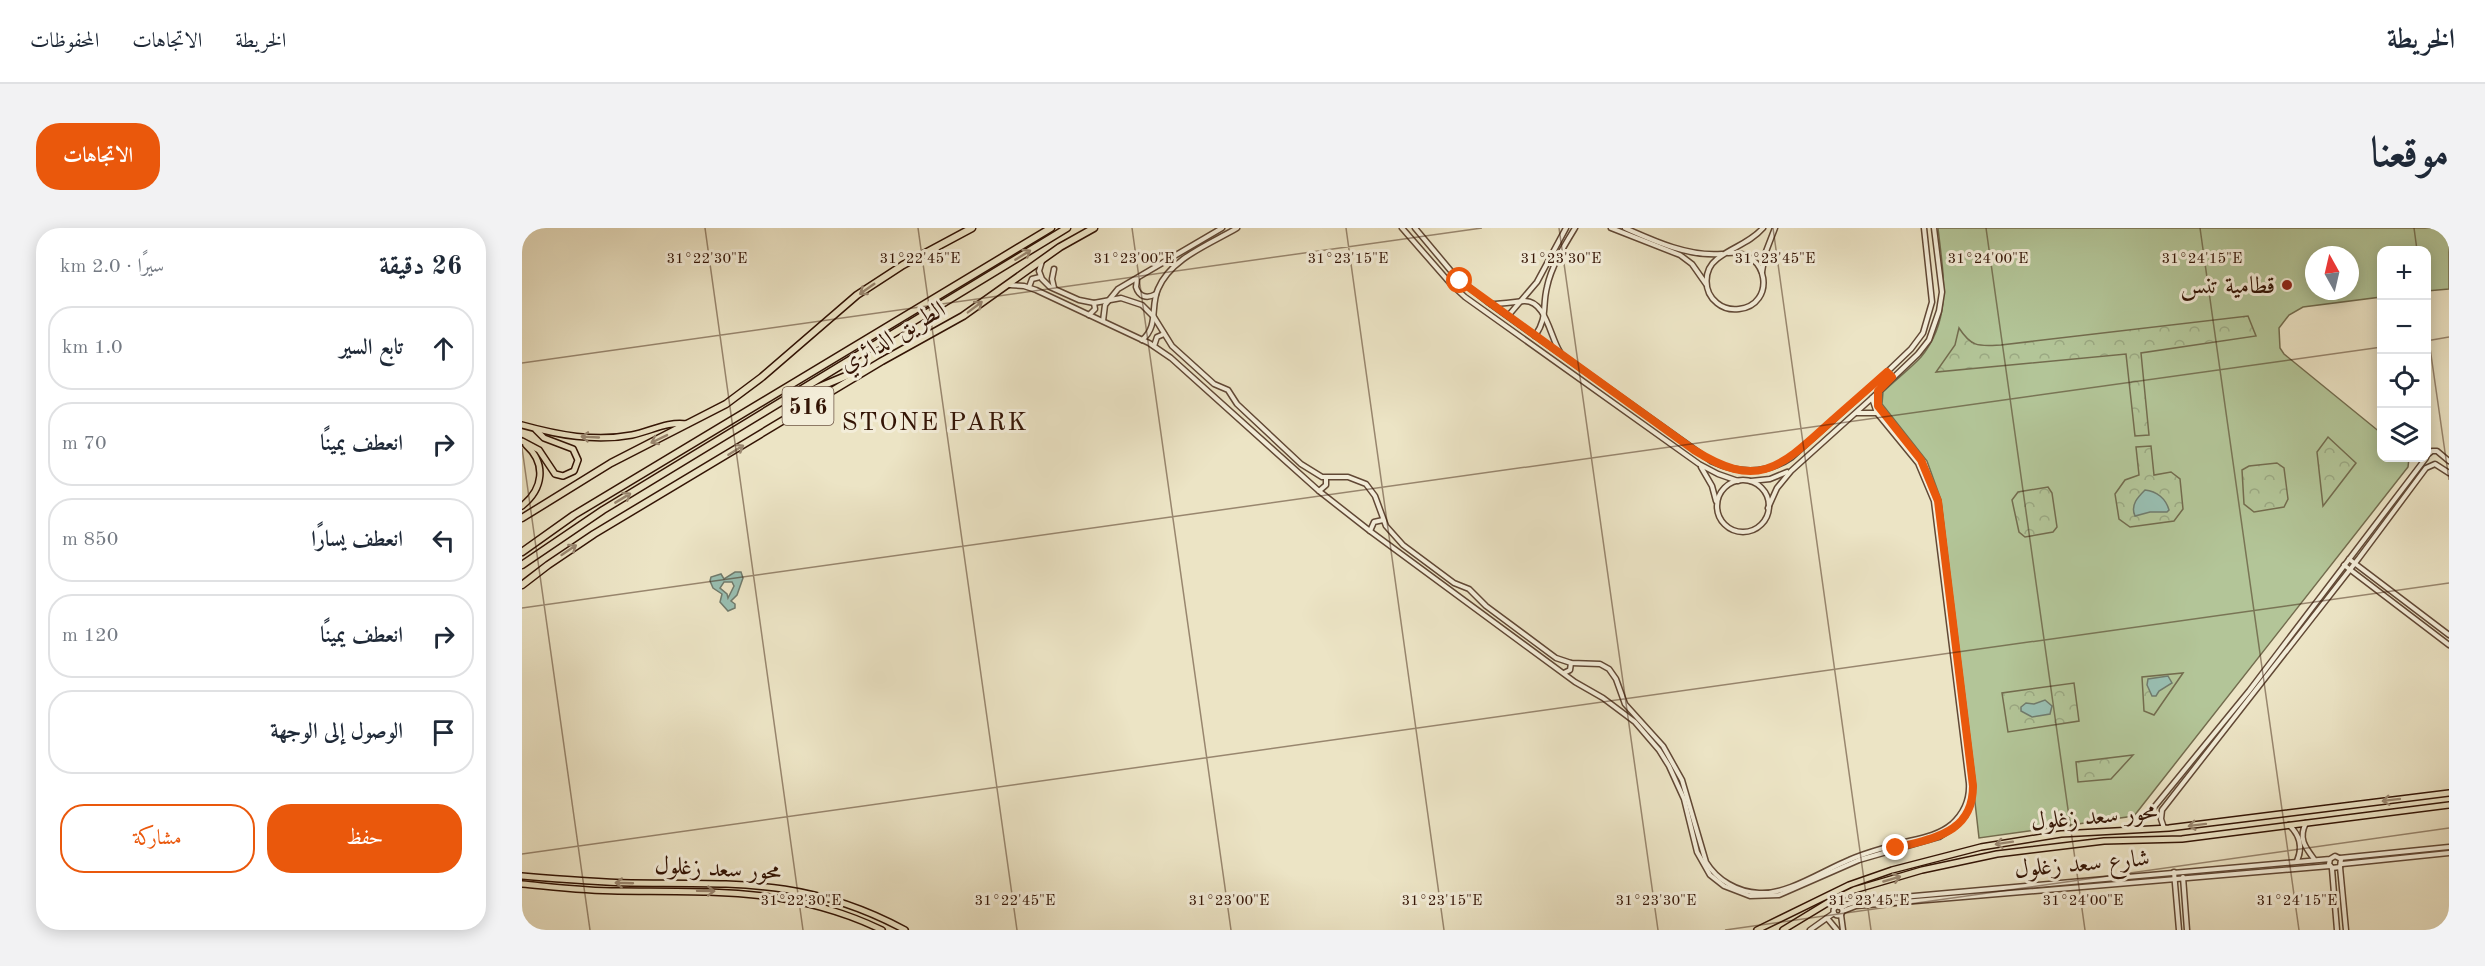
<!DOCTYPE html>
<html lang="ar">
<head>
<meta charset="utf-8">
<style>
  :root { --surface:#fff; --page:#f2f2f3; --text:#1f2937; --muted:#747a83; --line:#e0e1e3; --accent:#ea580c }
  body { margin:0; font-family:"Old Standard TT",Amiri,serif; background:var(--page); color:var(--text); direction:rtl }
  .controls { position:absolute; right:18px; top:18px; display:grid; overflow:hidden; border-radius:12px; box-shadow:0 3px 15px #0003 }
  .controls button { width:54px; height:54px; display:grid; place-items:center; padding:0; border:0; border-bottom:2px solid var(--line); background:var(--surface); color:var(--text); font:30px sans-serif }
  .compass { position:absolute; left:1783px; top:18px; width:54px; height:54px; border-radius:50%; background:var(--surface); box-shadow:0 3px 15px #0003; rotate:352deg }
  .stop { position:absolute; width:18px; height:18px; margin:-14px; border:4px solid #ea580c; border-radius:50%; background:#fff }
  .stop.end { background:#ea580c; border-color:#fff; box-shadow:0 2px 6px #0008 }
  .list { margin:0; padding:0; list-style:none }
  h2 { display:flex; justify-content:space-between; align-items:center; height:78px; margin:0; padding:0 24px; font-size:26px }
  h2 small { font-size:20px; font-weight:400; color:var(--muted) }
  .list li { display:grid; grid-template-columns:39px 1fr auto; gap:18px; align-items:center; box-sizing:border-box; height:84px; margin:0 12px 12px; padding:0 12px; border:2px solid var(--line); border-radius:24px }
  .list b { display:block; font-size:22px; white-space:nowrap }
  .list em { font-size:20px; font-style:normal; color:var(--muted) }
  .actions { display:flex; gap:12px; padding:18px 24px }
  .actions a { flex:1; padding:14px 0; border:2px solid var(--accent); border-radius:24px; text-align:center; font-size:21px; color:var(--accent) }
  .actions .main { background:var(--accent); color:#fff }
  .icon { flex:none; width:33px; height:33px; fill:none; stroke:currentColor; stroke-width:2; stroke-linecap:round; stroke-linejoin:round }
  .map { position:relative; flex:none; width:1927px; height:702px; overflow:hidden; direction:ltr; border-radius:24px }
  header { display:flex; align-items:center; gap:36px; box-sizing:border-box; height:84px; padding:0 30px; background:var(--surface); border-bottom:2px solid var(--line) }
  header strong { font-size:28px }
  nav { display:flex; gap:33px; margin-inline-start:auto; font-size:21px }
  .intro { display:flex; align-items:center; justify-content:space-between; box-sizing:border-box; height:144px; padding:0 36px }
  h1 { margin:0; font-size:42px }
  .button { padding:15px 27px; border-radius:24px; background:var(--accent); color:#fff; font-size:21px; font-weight:700 }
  main { display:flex; gap:36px; padding:0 36px }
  aside { flex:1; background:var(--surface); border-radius:24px; box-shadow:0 3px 15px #0003 }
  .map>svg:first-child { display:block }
</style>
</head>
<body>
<header>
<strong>الخريطة</strong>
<nav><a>الخريطة</a><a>الاتجاهات</a><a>المحفوظات</a></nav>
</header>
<div class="intro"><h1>موقعنا</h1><a class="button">الاتجاهات</a></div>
<main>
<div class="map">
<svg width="1927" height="702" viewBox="0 0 1927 702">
  <defs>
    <pattern id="park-crowns" width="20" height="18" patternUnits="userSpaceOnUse" patternTransform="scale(1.5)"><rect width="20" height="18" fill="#b3c598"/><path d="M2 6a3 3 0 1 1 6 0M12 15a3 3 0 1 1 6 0" fill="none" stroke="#9aa882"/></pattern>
  </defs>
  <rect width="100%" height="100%" fill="#ece4c5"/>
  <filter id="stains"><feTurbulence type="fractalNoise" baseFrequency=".00333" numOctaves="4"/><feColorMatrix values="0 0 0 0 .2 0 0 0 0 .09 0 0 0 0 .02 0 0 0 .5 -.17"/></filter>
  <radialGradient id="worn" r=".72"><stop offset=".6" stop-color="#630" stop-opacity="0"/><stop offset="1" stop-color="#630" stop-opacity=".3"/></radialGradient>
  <!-- green -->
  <path fill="#b3c598" stroke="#736c4e" stroke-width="1.5" fill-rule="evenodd" d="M 1416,0 L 1927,0 L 1927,61 L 1905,63 L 1904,22 L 1860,22 L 1859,69 L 1781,79 L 1767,87 L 1757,100 L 1758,120 L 1762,126 L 1859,205 L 1860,230 L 1887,230 L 1886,239 L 1612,588 L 1457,610 L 1419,272 L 1405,233 L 1360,176 L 1361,164 C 1373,152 1388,141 1399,129 C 1431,90 1421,46 1416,0 ZM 1792,27 L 1828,27 L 1828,63 L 1792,63 Z"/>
  <!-- park -->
  <g fill="url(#park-crowns)" stroke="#736c4e" stroke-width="1.5">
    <path d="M 1726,88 L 1734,108 L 1619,125 L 1627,207 L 1613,208 L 1604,126 L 1414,144 L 1433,117 L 1437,100 C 1450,120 1457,118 1479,117 Z"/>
    <polygon points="1806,209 1834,235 1801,278 1795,224"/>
    <polygon points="1629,218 1632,247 1649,244 1658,251 1661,281 1652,293 1608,299 1597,291 1593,266 1603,252 1617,247 1614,219"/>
    <polygon points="1755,235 1762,240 1766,271 1762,279 1732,284 1722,276 1720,242 1727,238"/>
    <polygon points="1526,259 1530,265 1535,299 1531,304 1503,309 1497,304 1490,272 1496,264"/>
    <polygon points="1661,445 1632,487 1622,483 1620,449"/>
    <polygon points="1552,455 1557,493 1486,504 1480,465"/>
    <polygon points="1611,527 1589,551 1556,554 1554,534"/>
  </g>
  <!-- water -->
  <g fill="#99bfb2" stroke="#707b6d" stroke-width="1.5" fill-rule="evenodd">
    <path d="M 1623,262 C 1635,263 1644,271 1647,282 L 1645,284 L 1628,284 L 1613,288 C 1608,277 1616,269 1623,262 Z"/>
    <path d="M 213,344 L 219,344 L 221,350 L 215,367 L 209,373 L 213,376 L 213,380 L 206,383 L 198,374 L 200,366 L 191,360 L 188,353 L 189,349 L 199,346 L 202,351 ZM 202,354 L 210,354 L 212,358 L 206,370 L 205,366 L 198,360 Z"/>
    <polygon points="1646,448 1650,455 1637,463 1634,468 1630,468 1625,457 1626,451"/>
    <polygon points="1523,472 1530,478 1528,486 1510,489 1499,483 1499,479 1504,475 1512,476"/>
  </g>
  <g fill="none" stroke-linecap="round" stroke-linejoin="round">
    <!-- minor casing -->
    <g stroke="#614835" stroke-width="7">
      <g id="minor">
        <polyline points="880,0 928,55 943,69 1177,236 1196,246 1216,253"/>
        <path d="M 893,0 L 934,49 L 967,75 L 1189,233 C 1217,246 1244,247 1270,229 L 1365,144 L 1389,121 L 1401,105 L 1410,74 L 1402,0"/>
        <polyline points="1089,0 1158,27 1170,36 1184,56"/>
        <path d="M 1103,0 C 1132,13 1167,29 1200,26"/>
        <path d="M 1206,25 C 1248,21 1254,77 1217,81 C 1209,82 1201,80 1195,75 C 1181,64 1181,42 1195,31 C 1210,19 1228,15 1241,0"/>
        <path d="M 520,33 L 517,43 L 520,51 L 528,59 L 557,72 L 572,75 L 599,70 L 620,77 L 632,89 L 650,118 L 692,156 L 706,162 L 715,176 L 779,236 L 800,249 L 826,249 L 844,256 L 853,268 L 864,298 L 881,317 L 932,355 L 947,361 L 964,378 L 1034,430 L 1049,435 L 1078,436 L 1087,441 L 1094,451 L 1103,476 L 1141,518 L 1160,552 L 1184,634 C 1195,652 1215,664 1237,665 C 1265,667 1300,643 1327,632 C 1342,625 1359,621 1375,616 C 1393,611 1415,609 1430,596 C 1442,585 1448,571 1447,555 L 1412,273 L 1396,235 L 1355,185 L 1350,170"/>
        <polyline points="1240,44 1243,26 1253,0"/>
        <path d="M 615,51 L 614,59 C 617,69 625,71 634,66"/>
        <polyline points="487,57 502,58 514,62 627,115 649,130 797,263 848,303 1053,454 1081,470 1113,494 1137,522 1147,538 1162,571 1175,624 1188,647 1202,658 1228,668 1257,667 1337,632 1417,609 1434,598 1443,588 1449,574 1451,558 1416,273 1399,232 1356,178 1357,163"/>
        <polyline points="507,59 510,51 518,49"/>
        <polyline points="532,60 530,51 532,41"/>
        <path d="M 969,76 C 981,76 991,74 1002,73 C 1024,72 1028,109 1038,124"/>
        <polyline points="567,87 573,81 572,75"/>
        <polyline points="986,88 1015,54 1044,0"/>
        <polyline points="581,93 583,77 596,61 700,0"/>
        <path d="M 1013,108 C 1026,89 1020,79 1025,59 C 1029,39 1042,18 1053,0"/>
        <path d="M 620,112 C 637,98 628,79 636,61 C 649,30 688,16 715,0"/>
        <polyline points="632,118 635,109 642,106"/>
        <polyline points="1335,185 1354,185"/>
        <polyline points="1904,228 1910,223 1915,223 1927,233"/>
        <polyline points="1179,239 1190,258 1194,273"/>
        <circle cx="1221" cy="278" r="26"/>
        <polyline points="1229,253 1248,251 1265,244"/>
        <polyline points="797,263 804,257 804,250"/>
        <polyline points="1246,280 1255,260 1269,243 1350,170 1396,126 1407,112 1417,83 1420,64 1412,0"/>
        <polyline points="848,303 852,294 861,292"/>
        <polyline points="1827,331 1927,407"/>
        <polyline points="1822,337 1927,417"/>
        <polyline points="1042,445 1048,442 1049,435"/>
        <path d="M 1784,595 C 1776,610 1783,619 1792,631"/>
        <path d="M 1767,597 C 1778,607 1781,619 1775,633"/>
        <polyline points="1642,600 1639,591 1640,582 1837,330 1904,240 1913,236 1927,245"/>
        <polyline points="1608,601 1629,583 1727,463 1904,230"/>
        <polyline points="1818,630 1927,619"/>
        <polyline points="1820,636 1927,625"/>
        <polyline points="1818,639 1824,702"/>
        <polyline points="1810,641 1815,702"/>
        <polyline points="1652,644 1657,702"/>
        <polyline points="1661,649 1665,702"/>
        <circle cx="1316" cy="683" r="4.5"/>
        <polyline points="1317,679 1336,673 1808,631 1813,628 1819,631 1818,639 1810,640 1807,636 1808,631"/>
        <polyline points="1321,683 1334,678 1808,638"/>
        <polyline points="1319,687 1321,702"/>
        <polyline points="1305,690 1315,702"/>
        <polyline points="1288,702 1312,685"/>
      </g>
    </g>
    <!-- major casing -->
    <g stroke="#331405" stroke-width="8">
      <g id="major">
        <path d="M 0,197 C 36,207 73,214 110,207 C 129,203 146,193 165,196"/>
        <polyline points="0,213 17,222 33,246 41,248 52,243 56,232 51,221 22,210 14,202"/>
        <path d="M 0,278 C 21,261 25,236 4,217"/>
        <path d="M 0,648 C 36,651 73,654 109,655 C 213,656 287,650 383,702"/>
        <path d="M 0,656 C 32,659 64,663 96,663 C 192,664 270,659 360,702"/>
        <polyline points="1235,702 1327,657 1370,642 1459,619 1539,606 1647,600 1927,565"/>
        <polyline points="1261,702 1307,674 1332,662 1400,642 1475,626 1582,613 1660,611 1927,577"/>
      </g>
    </g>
    <!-- highway casing -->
    <g stroke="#331405" stroke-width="9">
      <g id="highway">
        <polyline points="283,165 343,140"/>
        <polyline points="0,290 89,235 204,176 240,149 335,67 381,37 450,0"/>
        <polyline points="0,324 52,287 529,0"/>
        <polyline points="0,337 81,282 545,0"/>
        <polyline points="0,357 26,337 72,306 360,133 441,88 538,19 572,0"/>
      </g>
    </g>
    <!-- minor -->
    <use href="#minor" stroke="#f3edd9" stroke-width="4"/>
    <!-- major -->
    <use href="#major" stroke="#ece4c5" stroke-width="5"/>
    <!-- highway -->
    <use href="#highway" stroke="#ece4c5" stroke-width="6"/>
  </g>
  <!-- one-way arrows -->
  <defs><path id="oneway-shaft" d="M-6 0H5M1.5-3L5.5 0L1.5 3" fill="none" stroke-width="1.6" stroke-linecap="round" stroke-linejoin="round" transform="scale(1.5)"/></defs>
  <g stroke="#99866f">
    <use href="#oneway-shaft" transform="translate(501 27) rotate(-32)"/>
    <use href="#oneway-shaft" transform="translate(345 61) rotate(145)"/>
    <use href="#oneway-shaft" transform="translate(453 79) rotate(-37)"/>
    <use href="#oneway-shaft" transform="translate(68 209) rotate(-177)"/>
    <use href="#oneway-shaft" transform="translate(137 211) rotate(154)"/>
    <use href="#oneway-shaft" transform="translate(214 222) rotate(-32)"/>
    <use href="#oneway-shaft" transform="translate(101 270) rotate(-31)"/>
    <use href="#oneway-shaft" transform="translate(47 322) rotate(-34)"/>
    <use href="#oneway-shaft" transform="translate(1869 572) rotate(173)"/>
    <use href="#oneway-shaft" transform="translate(1675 597) rotate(173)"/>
    <use href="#oneway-shaft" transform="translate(1482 615) rotate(171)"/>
    <use href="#oneway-shaft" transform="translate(1370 651) rotate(-16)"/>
    <use href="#oneway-shaft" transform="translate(102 655) rotate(-178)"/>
    <use href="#oneway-shaft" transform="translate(184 663) rotate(1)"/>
  </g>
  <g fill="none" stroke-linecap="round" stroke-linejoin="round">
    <!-- route -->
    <path stroke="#ea580c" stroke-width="8" d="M 938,53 L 1172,222 C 1234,261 1256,242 1305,197 C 1325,179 1345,162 1365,144 L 1370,149 L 1356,163 L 1356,178 L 1399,232 L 1416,273 L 1451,558 C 1451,606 1410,610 1374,620"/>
  </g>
  <!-- ticks -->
  <path fill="none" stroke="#331405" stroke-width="1.5" stroke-opacity="0.45" d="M 183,0 L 281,702M 396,0 L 495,702M 610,0 L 709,702M 824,0 L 922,702M 1037,0 L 1136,702M 1251,0 L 1349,702M 1464,0 L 1563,702M 1678,0 L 1777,702M 1892,0 L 1895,22M 1904,92 L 1927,252M 1904,113 L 1927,109M 0,135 L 960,0M 0,220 L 68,702M 0,380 L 1860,119M 0,626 L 1927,355M 1203,702 L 1927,600"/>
  <!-- markers -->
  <circle fill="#8f2418" stroke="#f3edd9" stroke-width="2" cx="1765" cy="57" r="6"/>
  <g text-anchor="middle" stroke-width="6" stroke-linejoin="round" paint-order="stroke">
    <!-- shield labels -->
    <rect fill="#f3edd9" stroke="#6d5545" stroke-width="1.5" x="260.5" y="159" width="51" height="38" rx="4.5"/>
    <g font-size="22" font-weight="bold" fill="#331405">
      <text x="286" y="186">516</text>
    </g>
    <!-- poi labels -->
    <g font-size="24" fill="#331405" stroke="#f3edd9" text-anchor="end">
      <text x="1753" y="65">قطامية تنس</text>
    </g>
    <!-- street labels -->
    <g font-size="24" fill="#331405" stroke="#f3edd9">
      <text transform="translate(370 108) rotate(-30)" y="8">الطريق الدائري</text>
      <text transform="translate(1572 588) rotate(-5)" y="8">محور سعد زغلول</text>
      <text transform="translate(1560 635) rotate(-5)" y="8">شارع سعد زغلول</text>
      <text transform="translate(196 640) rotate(3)" y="8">محور سعد زغلول</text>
    </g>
    <!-- neighbourhood labels -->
    <g font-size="26" letter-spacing="1.5" fill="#331405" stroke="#f3edd9">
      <text x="413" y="202">STONE PARK</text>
    </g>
  </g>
  <g font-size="15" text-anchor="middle" fill="#331405" stroke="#f3edd9" stroke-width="6" stroke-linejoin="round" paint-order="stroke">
    <text x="185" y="35">31°22'30"E</text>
    <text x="398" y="35">31°22'45"E</text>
    <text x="612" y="35">31°23'00"E</text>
    <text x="826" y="35">31°23'15"E</text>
    <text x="1039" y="35">31°23'30"E</text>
    <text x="1253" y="35">31°23'45"E</text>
    <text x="1466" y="35">31°24'00"E</text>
    <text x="1680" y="35">31°24'15"E</text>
    <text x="279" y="677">31°22'30"E</text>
    <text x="493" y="677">31°22'45"E</text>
    <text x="707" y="677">31°23'00"E</text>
    <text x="920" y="677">31°23'15"E</text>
    <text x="1134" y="677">31°23'30"E</text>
    <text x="1347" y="677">31°23'45"E</text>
    <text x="1561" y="677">31°24'00"E</text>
    <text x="1775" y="677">31°24'15"E</text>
  </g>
  <rect width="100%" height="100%" filter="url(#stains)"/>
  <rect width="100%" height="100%" fill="url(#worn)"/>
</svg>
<div class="controls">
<button>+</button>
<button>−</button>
<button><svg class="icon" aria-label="locate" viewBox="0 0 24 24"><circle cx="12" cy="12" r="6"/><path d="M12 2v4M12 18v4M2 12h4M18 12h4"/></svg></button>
<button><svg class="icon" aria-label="layers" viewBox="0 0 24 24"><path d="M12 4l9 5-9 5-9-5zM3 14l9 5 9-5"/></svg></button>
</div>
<svg class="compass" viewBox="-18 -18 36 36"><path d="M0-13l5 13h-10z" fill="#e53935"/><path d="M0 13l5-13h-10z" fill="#747a83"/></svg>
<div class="stop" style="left:938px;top:53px"></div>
<div class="stop end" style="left:1374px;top:620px"></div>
</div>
<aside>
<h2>26 دقيقة<small>سيرًا · 2.0 km</small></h2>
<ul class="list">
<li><svg class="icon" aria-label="ahead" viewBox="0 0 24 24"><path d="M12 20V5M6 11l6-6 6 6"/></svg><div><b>تابع السير</b></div><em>1.0 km</em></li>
<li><svg class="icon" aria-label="right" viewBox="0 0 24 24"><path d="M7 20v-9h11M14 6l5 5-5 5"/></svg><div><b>انعطف يمينًا</b></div><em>70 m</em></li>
<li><svg class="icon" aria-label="left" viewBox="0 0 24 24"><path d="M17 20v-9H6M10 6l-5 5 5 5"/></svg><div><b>انعطف يسارًا</b></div><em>850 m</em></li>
<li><svg class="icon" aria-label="right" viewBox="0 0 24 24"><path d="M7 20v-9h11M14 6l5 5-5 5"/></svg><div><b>انعطف يمينًا</b></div><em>120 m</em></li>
<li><svg class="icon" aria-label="arrive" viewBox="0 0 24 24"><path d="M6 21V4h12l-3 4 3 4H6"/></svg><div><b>الوصول إلى الوجهة</b></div></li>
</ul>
<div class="actions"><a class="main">حفظ</a><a>مشاركة</a></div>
</aside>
</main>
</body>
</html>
